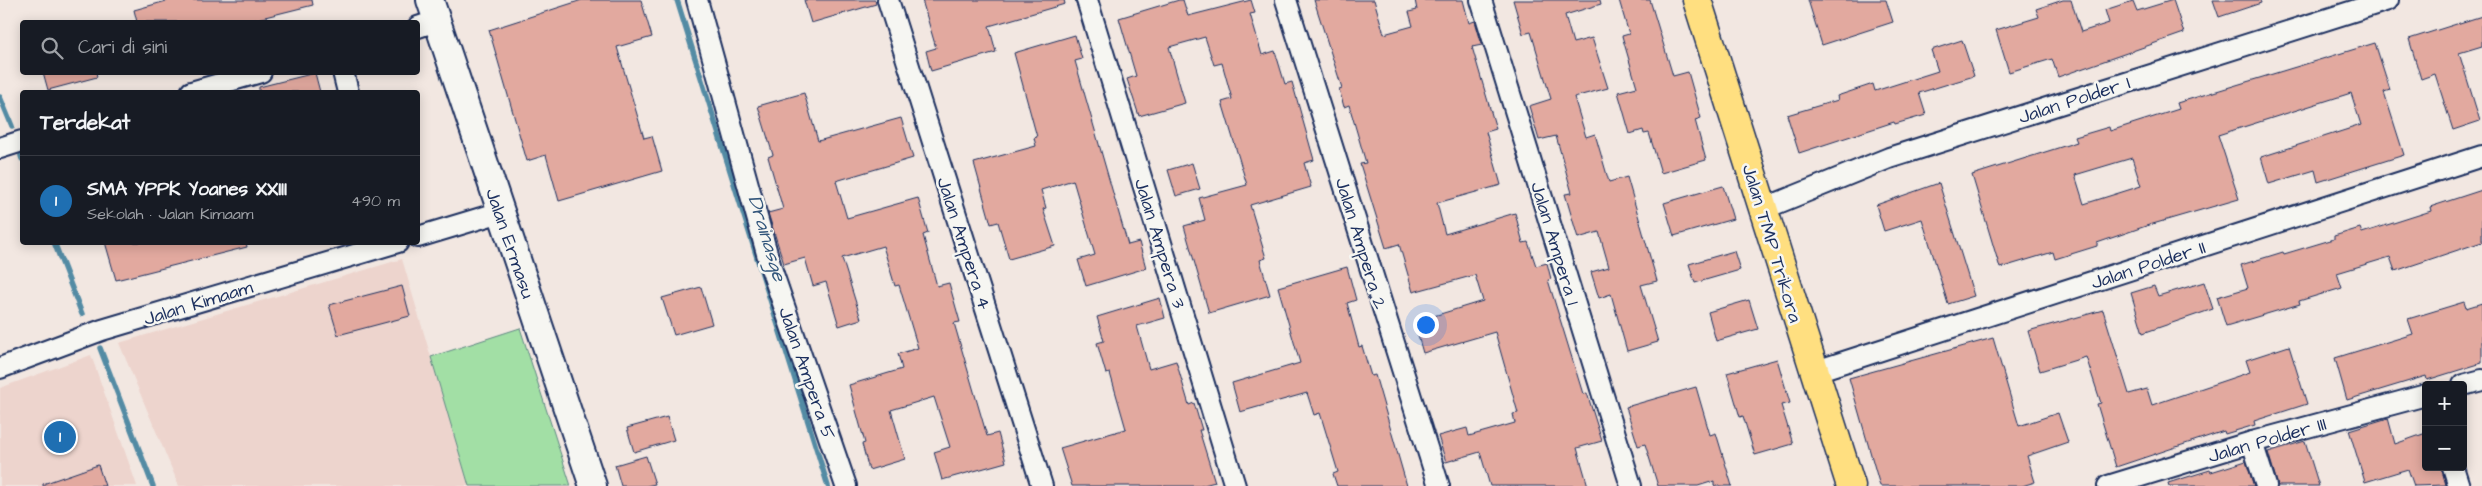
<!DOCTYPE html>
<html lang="id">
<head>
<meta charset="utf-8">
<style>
  :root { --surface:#171b24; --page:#242831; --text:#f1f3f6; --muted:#9ea1a6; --line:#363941; --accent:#1f6fb2 }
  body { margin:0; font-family:"Architects Daughter",sans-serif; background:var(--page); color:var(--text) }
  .controls { position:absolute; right:15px; bottom:15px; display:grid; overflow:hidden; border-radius:5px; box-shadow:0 2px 12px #0003 }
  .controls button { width:45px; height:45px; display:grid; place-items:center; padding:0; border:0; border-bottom:1px solid var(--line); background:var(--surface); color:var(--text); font:25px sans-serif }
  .you { position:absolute; left:1425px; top:324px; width:18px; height:18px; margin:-12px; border:4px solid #fff; border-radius:50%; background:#1a73e8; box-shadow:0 0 0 8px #1a73e833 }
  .badge { display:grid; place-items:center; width:32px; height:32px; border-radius:50%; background:var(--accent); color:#fff; font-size:16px; font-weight:700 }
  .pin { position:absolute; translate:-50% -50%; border:2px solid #fff; box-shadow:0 1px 5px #0006 }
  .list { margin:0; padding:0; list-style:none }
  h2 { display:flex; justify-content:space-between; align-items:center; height:65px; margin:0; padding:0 20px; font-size:21px }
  h2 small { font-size:16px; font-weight:400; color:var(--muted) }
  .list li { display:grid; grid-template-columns:32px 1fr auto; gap:15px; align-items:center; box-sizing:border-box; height:90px; padding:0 20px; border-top:1px solid var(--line) }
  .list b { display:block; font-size:19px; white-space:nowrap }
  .list p { margin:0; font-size:16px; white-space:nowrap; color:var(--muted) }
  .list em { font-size:16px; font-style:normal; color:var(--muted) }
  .icon { flex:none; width:28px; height:28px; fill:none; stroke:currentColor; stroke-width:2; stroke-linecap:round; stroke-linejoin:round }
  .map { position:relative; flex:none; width:2482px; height:486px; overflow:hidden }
  .search { position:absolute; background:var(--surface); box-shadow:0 2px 12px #0003; left:20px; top:20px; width:400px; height:55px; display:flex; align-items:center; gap:12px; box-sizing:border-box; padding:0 18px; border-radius:5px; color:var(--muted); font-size:19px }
  .panel { position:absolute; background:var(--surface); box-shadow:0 2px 12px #0003; left:20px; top:90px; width:400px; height:155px; border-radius:5px }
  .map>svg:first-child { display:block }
</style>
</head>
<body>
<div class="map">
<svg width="2482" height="486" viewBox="0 0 2482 486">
  <rect width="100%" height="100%" fill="#f2e7e1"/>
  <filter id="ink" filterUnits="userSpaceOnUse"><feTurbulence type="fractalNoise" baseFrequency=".02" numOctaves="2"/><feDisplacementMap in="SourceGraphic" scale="10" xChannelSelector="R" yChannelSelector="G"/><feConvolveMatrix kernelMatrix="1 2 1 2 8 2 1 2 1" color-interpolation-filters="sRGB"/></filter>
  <g filter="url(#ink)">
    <!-- built -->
    <g fill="#edd4cd">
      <polygon points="402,259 469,486 179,486 119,343"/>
      <polygon points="91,355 137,486 0,486 0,388"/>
    </g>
    <!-- green -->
    <polygon fill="#a2dfa5" stroke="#5e8782" points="520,328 571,486 469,486 431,357"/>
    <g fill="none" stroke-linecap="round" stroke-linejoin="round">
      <!-- stream -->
      <g stroke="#538ba4" stroke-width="5.5">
        <polyline points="677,0 828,486"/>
        <polyline points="0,97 12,126"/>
        <polyline points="21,156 22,159"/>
        <polyline points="54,242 82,314"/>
        <polyline points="100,348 153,486"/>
      </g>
    </g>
    <!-- building -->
    <g fill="#e2a99f" stroke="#1b2f5e" fill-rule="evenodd">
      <polygon points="170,0 312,0 313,5 245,22 137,22 134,10"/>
      <polygon points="582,0 641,0 652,37 617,47 644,138 652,136 662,171 559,201 546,155 527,161 489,30"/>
      <polygon points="804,0 875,0 876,4 811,23"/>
      <polygon points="922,0 1064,0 1065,4 989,26 996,52 931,71 926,51 936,48"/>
      <polygon points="1179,0 1183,0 1188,16 1251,0 1255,13 1250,14 1262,55 1275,51 1285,84 1292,82 1314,160 1304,163 1311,187 1250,205 1266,258 1260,260 1270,295 1209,313 1184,226 1205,220 1199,198 1247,185 1222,102 1232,99 1222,63 1214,65 1205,37 1169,47 1185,103 1139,116 1127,79 1136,76 1119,18"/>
      <polygon points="1314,0 1374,0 1384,34 1413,26 1409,12 1417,10 1415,0 1463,0 1469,23 1475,21 1482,45 1472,47 1496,129 1486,132 1501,185 1437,203 1445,234 1515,213 1523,243 1528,242 1536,266 1547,263 1551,279 1548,280 1583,394 1587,393 1602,441 1577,448 1588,486 1490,486 1480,452 1446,462 1438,436 1467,428 1469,436 1515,423 1513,414 1518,413 1495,332 1423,353 1414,322 1483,301 1475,275 1413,292 1399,244 1386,248 1360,164 1366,163 1349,105 1344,107 1339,89 1342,88"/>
      <polygon points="1513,0 1600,0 1601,4 1565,15 1573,43 1592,38 1608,88 1574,97 1586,137 1595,134 1609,182 1627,177 1657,281 1641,285 1658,342 1627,351 1611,294 1599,298 1591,272 1609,267 1599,232 1578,238 1565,194 1572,193 1556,136 1539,140 1529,106 1551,99 1531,32 1523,34"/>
      <polygon points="1619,0 1650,0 1673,76 1688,72 1701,118 1695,120 1706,160 1661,173 1649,133 1644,134 1643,130 1630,134 1618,92 1637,87 1622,36 1629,34"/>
      <polygon points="1808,0 1886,0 1893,22 1822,45"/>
      <polygon points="2063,0 2071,0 2081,32 2109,23 2105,10 2133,1 2137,11 2173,0 2184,33 2058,77 2052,59 2009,72 1996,30 2039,17 2036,9"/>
      <polygon points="2213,0 2260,0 2261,3 2219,17"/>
      <polygon points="2482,16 2482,46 2459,53 2480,121 2453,130 2435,74 2421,79 2409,39"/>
      <polygon points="1075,35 1082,59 1075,61 1128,245 1139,242 1146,268 1086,286 1078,260 1095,255 1073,180 1041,190 1046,208 1043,209 1055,246 1009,259 998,222 991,224 974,163 1036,146 1034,138 1037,137 1014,53"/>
      <polygon points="1962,40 1974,76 1919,93 1926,115 1895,124 1894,122 1799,153 1787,115 1838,100 1837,96 1873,84 1875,91 1938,71 1931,50"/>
      <path d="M 2375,43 L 2390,90 L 2384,92 L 2404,155 L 2318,182 L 2315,170 L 2269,184 L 2261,157 L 2361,125 L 2351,93 L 2218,135 L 2239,199 L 2146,226 L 2097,243 L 2097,246 L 2055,259 L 2053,252 L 2000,268 L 1972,175 L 2077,142 L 2075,137 L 2109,127 L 2110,131 L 2179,109 L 2177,103 ZM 2132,158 L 2141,186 L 2084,204 L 2075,175 Z"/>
      <polygon points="43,72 96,72 97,77 48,90"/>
      <polygon points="315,73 320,92 259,92 259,87"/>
      <polygon points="804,93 818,141 901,118 913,158 836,181 847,218 918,198 928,233 923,235 937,286 949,283 960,322 954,323 987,436 998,433 1006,462 942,480 934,452 950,447 934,397 891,410 905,459 869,470 862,444 865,443 849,385 902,369 898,354 918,348 899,285 895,286 883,246 842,258 861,319 839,326 826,282 813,286 805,258 784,264 768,213 783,209 768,157 773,155 758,106"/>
      <polygon points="1192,163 1200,189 1176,196 1168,170"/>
      <polygon points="1939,183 1974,296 1948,304 1922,219 1884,231 1876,205"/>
      <polygon points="1723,186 1733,219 1674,236 1664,203"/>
      <polygon points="2482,190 2482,242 2395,271 2390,257 2337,273 2342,288 2299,301 2300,304 2226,326 2217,297 2248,288 2241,265 2283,252 2284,254 2334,239 2334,236 2360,228 2362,233 2431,211 2430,207"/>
      <polygon points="105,242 246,242 247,247 116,280"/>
      <polygon points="1734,251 1740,270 1695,283 1689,264"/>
      <polygon points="1347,267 1356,300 1347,303 1359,347 1362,346 1371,376 1375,375 1407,486 1337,486 1333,474 1338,472 1320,413 1314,415 1307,393 1240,412 1232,383 1300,363 1278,287"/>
      <polygon points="2204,282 2213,309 2143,333 2131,293 2154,286 2158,296"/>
      <polygon points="402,286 410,316 338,335 329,305"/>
      <polygon points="701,287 712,324 674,335 662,298"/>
      <polygon points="1160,298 1165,318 1137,326 1149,369 1176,361 1189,405 1194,403 1202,430 1199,430 1215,482 1200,486 1072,486 1060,448 1126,429 1110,373 1106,374 1097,343 1104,341 1097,317"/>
      <polygon points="1749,300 1758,329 1716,341 1708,312"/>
      <polygon points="2464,302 2466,308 2482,303 2482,363 2427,380 2426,376 2347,400 2335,358 2413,334 2408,319"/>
      <polygon points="2103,310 2129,394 2147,389 2152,405 2250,372 2246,360 2289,346 2307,404 2254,421 2255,425 2225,434 2224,431 2116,467 2097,404 2101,403 2086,357 2040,371 2028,331"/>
      <polygon points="1993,338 2019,426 2058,413 2068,442 2027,456 2035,482 2022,486 1880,486 1849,378"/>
      <polygon points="1777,359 1790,403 1781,405 1793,444 1755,455 1743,416 1740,417 1727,373"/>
      <polygon points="1696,387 1710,435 1716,433 1732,486 1714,486 1714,481 1698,486 1658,486 1645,444 1638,446 1626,407"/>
      <polygon points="667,417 674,440 634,452 627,428"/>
      <polygon points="2388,418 2395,444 2426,433 2426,467 2441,467 2446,485 2414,486 2408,469 2365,482 2349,430"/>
      <polygon points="2305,441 2319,486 2278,486 2268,452"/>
      <polygon points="646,456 655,484 646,486 621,486 615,465"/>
      <polygon points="2246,461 2254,486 2169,486 2168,483 2210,470 2211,472"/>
      <polygon points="98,465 105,486 43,486 43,484"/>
    </g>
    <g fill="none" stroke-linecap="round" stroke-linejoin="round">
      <!-- minor casing -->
      <g stroke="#1b2f5e" stroke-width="24">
        <g id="minor">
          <polyline points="697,0 771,268 846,486"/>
          <polyline points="888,0 1042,486"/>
          <polyline points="1087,0 1235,486"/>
          <polyline points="1286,0 1439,486"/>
          <polyline points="1481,0 1631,486"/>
          <polyline points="418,27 436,21"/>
          <polyline points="343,72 348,92"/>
          <polyline points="191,92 261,72"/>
          <polyline points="0,148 22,141"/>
          <polyline points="1763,209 1889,158 2388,0"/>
          <polyline points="418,237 501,212"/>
          <polyline points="0,368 102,330 398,242"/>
          <polyline points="1813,372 2482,156"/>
          <polyline points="2463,385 2482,380"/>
          <polyline points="2252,442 2266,486"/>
          <polyline points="2453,467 2459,486"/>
          <polyline points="2108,486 2252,442 2426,395"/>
        </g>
      </g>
      <!-- tertiary casing -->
      <g stroke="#1b2f5e" stroke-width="30">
        <polyline id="tertiary" points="430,0 593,486"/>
      </g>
      <!-- trunk casing -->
      <g stroke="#1b2f5e" stroke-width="31">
        <polyline id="trunk" points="1697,0 1851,486"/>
      </g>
      <!-- minor -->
      <use href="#minor" stroke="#f6f6f2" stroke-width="20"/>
      <!-- tertiary -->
      <use href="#tertiary" stroke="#f6f6f2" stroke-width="26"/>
      <!-- trunk -->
      <use href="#trunk" stroke="#ffdf80" stroke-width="28"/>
    </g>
  </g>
  <g text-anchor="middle" stroke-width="5" stroke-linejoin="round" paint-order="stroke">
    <!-- street labels -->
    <g font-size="19" fill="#1b2f5e" stroke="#f6f6f2">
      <text transform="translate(2074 99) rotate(-18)" y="7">Jalan Polder I</text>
      <text transform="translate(511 243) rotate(71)" y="7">Jalan Ermasu</text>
      <text transform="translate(965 243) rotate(72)" y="7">Jalan Ampera 4</text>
      <text transform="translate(1161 243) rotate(73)" y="7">Jalan Ampera 3</text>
      <text transform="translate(1362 243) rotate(73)" y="7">Jalan Ampera 2</text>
      <text transform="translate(1556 243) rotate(73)" y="7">Jalan Ampera 1</text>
      <text transform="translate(1773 243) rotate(73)" y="7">Jalan TMP Trikora</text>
      <text transform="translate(2148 264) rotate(-18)" y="7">Jalan Polder II</text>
      <text transform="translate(198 302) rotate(-17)" y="7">Jalan Kimaam</text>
      <text transform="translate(808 373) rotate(71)" y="7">Jalan Ampera 5</text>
      <text transform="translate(2267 439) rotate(-16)" y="7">Jalan Polder III</text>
    </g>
    <!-- water labels -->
    <g font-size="20" font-style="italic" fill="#32567b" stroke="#f6f6f2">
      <text transform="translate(768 238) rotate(73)" y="7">Drainasge</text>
    </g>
  </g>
</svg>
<div class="controls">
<button>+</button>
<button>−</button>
</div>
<div class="you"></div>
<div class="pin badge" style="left:60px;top:437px">1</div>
<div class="search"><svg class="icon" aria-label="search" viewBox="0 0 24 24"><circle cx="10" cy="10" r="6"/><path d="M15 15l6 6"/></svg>Cari di sini</div>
<section class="panel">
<h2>Terdekat<small></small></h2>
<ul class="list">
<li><span class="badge">1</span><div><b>SMA YPPK Yoanes XXIII</b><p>Sekolah · Jalan Kimaam</p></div><em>490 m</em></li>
</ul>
</section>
</div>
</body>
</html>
